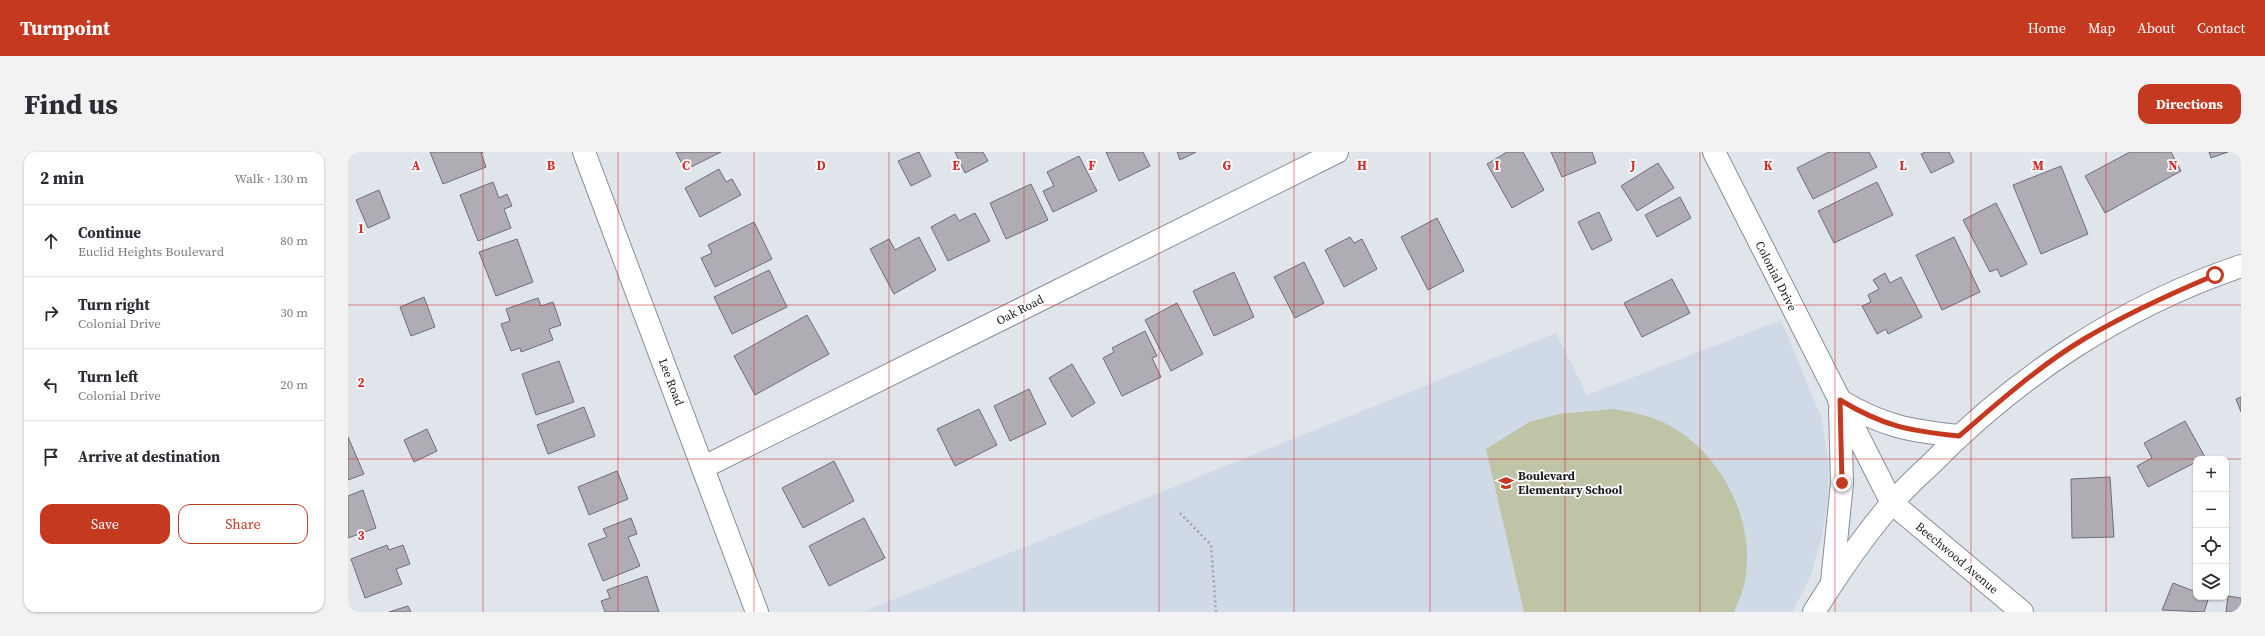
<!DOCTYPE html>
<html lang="en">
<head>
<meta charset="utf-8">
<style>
  :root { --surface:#fff; --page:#f2f2f3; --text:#2b2b33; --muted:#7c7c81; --line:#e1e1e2; --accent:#c43920 }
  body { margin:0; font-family:"Source Serif 4",serif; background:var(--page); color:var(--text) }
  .controls { position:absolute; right:12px; bottom:12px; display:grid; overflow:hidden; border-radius:8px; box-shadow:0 1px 3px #0004 }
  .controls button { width:36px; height:36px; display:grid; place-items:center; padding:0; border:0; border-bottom:1px solid var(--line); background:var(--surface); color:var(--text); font:20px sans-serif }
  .stop { position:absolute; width:12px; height:12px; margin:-9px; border:3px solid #c43920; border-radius:50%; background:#fff }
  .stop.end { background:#c43920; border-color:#fff; box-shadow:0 1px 4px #0008 }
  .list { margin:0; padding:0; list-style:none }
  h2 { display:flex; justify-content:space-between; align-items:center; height:52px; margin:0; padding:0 16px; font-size:17px }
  h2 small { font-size:13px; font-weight:400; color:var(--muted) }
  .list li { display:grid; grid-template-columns:26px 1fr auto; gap:12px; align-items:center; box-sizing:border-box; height:72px; padding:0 16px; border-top:1px solid var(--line) }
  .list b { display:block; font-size:15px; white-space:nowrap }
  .list p { margin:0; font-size:13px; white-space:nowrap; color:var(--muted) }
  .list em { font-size:13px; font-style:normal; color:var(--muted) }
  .actions { display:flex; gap:8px; padding:12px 16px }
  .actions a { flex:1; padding:9px 0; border:1px solid var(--accent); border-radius:12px; text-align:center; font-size:14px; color:var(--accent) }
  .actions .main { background:var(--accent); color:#fff }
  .icon { flex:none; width:22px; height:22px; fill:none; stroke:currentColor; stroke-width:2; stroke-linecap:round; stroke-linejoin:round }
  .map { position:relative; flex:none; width:1893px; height:460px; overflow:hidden; border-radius:12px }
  header { display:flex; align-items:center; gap:24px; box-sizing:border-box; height:56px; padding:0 20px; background:var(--accent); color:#fff }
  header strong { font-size:19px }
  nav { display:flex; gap:22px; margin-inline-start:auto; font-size:14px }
  .intro { display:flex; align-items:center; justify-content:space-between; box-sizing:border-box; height:96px; padding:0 24px }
  h1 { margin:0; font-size:28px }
  .button { padding:10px 18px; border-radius:12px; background:var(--accent); color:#fff; font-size:14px; font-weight:700 }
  main { display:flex; gap:24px; padding:0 24px }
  aside { flex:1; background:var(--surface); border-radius:12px; box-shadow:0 1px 3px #0004 }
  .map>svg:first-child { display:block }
</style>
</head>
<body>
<header>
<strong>Turnpoint</strong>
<nav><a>Home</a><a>Map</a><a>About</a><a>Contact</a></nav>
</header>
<div class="intro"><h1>Find us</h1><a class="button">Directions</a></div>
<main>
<aside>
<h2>2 min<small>Walk · 130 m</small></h2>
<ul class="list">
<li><svg class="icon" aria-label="ahead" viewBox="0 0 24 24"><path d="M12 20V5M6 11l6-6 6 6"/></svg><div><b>Continue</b><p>Euclid Heights Boulevard</p></div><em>80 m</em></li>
<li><svg class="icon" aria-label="right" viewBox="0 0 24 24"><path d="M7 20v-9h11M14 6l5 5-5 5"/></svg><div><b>Turn right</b><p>Colonial Drive</p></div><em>30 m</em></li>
<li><svg class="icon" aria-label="left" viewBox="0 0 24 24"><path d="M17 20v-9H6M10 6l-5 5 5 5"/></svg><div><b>Turn left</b><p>Colonial Drive</p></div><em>20 m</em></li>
<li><svg class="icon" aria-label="arrive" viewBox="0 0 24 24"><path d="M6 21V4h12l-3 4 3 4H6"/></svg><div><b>Arrive at destination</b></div></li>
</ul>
<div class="actions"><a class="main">Save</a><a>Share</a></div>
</aside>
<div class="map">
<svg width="1893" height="460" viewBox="0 0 1893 460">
  <rect width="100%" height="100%" fill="#e0e5ec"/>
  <!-- built -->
  <polygon fill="#d0dae7" points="1433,168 1474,267 1481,313 1480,348 1475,380 1463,424 1444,460 515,460 1208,181 1239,243"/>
  <!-- green -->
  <path fill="#bfc4a7" d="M 1265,257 C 1282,260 1299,263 1315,270 C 1374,299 1412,373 1395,437 C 1393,445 1389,452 1386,460 L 1176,460 L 1138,297 L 1181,270 L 1211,262 Z"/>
  <!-- building -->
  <g fill="#afacb3" stroke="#706d74">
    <polygon points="82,0 135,0 133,1 138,15 95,32"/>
    <polygon points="328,0 373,0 337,18"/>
    <polygon points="571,0 583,24 563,34 550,9"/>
    <polygon points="607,0 635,0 640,9 617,21"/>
    <polygon points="758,0 795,0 802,14 771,29"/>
    <polygon points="829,0 848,0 832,8"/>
    <polygon points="1159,0 1175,0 1196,38 1164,56 1139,12"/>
    <polygon points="1203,0 1244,0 1248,11 1214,25"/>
    <polygon points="1481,0 1521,0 1529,15 1465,47 1449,16"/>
    <polygon points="1578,0 1601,0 1606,10 1583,21 1573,2"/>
    <polygon points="1782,0 1823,0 1833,19 1757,61 1737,24"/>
    <polygon points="1861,0 1880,0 1863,6"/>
    <polygon points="731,4 749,39 705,60 695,39 706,34 699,20"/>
    <polygon points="1310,11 1326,36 1289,59 1273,34"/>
    <polygon points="1713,14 1740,82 1693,102 1665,33"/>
    <polygon points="371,17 378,30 384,27 393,43 352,65 337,36"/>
    <polygon points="145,30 151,46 159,42 164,54 156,57 163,76 130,89 112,43"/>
    <polygon points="1529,30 1545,63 1486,91 1470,59"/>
    <polygon points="683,32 700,68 658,87 642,51"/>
    <polygon points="31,38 42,66 20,76 8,48"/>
    <polygon points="1332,45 1343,66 1309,85 1297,63"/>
    <polygon points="1648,51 1679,112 1653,125 1649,117 1642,120 1615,68"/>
    <polygon points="1251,60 1264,88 1244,98 1230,70"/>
    <polygon points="627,61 642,89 600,109 583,75 607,62 611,69"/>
    <polygon points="1089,66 1116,119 1080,138 1053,85"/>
    <polygon points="406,70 424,107 367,135 353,106 364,101 360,93"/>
    <polygon points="571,85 588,118 546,142 522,97 541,87 547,98"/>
    <polygon points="1002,85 1006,91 1014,87 1029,117 996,135 977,98"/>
    <polygon points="1606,85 1632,140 1594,158 1568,103"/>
    <polygon points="169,87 185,130 148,144 131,100"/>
    <polygon points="956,110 976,151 947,166 926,125"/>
    <polygon points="421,118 439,155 384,182 366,145"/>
    <polygon points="886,120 906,165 866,184 845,139"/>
    <polygon points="1537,121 1542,131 1553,125 1574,165 1540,182 1538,177 1529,182 1514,154 1523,150 1520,143 1531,137 1525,128"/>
    <polygon points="1324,127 1342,161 1294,185 1276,151"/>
    <polygon points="76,145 87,175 63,184 52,155"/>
    <polygon points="190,146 193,154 205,150 213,173 201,177 205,188 173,200 172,196 163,199 153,172 162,169 158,157"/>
    <polygon points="829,151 855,202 823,219 797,168"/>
    <polygon points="459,163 481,202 407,243 386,204"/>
    <polygon points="797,179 809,204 804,206 813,225 774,244 755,206 766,200 764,196"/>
    <polygon points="211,209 226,250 188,263 174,222"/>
    <polygon points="724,212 747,251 724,265 701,226"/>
    <polygon points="681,237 698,272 662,289 646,254"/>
    <polygon points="1893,245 1893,260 1888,247"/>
    <polygon points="236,255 247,284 200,302 189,273"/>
    <polygon points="631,257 649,293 607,314 589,277"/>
    <polygon points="1837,269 1857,305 1848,307 1848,310 1800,335 1789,314 1804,306 1796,291"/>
    <polygon points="79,277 89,299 66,310 56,288"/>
    <polygon points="0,285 16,322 0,328"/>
    <polygon points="486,309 506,349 455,376 434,336"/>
    <polygon points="269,319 280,347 241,363 230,335"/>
    <polygon points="1762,325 1766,385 1724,386 1723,327"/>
    <polygon points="15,338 28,376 0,386 0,344"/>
    <polygon points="283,366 289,382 280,385 292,414 255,429 240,392 259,385 255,377"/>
    <polygon points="516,366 537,406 481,434 461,394"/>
    <polygon points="39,393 41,398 55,393 62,412 48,417 54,432 17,446 3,407"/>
    <polygon points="299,424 311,460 257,460 253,449 262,446 259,438"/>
    <polygon points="1825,431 1848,440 1848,445 1861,445 1856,460 1814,458"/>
    <polygon points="1880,444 1893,446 1893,460 1878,460"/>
    <polygon points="60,454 63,460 41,460"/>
  </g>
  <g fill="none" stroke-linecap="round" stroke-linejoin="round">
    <!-- minor casing -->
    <g stroke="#898e94" stroke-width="24">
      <g id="minor">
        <polyline points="1366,0 1544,351 1674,460"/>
        <path d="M 1491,248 C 1535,274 1561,279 1611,284"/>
        <polyline points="356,315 989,0"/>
        <polyline points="1484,430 1494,331 1492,257"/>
        <path d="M 1466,460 C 1489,423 1515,385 1544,351 C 1555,338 1569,325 1582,313 C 1669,224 1775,154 1893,114"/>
      </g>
    </g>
    <!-- major casing -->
    <g stroke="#898e94" stroke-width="24">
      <polyline id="major" points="236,0 409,460"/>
    </g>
    <!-- path -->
    <polyline stroke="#9fa3a8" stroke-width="2.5" stroke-dasharray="2 3" stroke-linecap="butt" points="832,361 863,393 868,460"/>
    <!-- minor -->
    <use href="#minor" stroke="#fff" stroke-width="22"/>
    <!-- major -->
    <use href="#major" stroke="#fff" stroke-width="22"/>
  </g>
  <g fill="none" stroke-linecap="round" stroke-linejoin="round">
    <!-- route -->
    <path stroke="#c43920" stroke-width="5" d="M 1494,331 L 1492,248 C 1535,274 1561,279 1611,284 C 1651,250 1691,214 1736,187 C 1778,162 1822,142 1867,123"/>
  </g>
  <!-- grid -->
  <path fill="none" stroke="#d62828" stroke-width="1" stroke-opacity="0.55" d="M 135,0 L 135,460M 270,0 L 270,460M 406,0 L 406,460M 541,0 L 541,460M 676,0 L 676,460M 811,0 L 811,460M 946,0 L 946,460M 1082,0 L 1082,460M 1217,0 L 1217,460M 1352,0 L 1352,460M 1487,0 L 1487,460M 1623,0 L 1623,460M 1758,0 L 1758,460M 0,153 L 1893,153M 0,307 L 1893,307"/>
  <!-- icons -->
  <defs>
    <g id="school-bare" transform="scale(1.2)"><path d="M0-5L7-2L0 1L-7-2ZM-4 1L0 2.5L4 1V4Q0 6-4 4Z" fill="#c43920" stroke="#fff" stroke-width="2.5" paint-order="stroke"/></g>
  </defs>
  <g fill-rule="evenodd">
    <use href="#school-bare" x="1158" y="331"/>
  </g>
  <g text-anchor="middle" stroke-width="3.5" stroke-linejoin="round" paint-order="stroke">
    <!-- street labels -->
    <g font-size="12" fill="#181a1c" stroke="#fff">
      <text transform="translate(1428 124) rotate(63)" y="4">Colonial Drive</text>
      <text transform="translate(672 158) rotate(-27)" y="4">Oak Road</text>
      <text transform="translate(323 230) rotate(69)" y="4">Lee Road</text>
      <text transform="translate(1609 406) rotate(40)" y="4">Beechwood Avenue</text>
    </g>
    <!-- poi labels -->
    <g font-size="12" font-weight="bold" fill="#181a1c" stroke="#fff" text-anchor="start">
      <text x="1170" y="328">Boulevard<tspan x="1170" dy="14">Elementary School</tspan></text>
    </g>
  </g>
  <g font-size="13" text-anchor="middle" font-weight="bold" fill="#d62828" stroke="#fff" stroke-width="3.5" stroke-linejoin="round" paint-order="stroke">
    <text x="68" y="18">A</text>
    <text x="203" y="18">B</text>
    <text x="338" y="18">C</text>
    <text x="473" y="18">D</text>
    <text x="608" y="18">E</text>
    <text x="744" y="18">F</text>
    <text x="879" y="18">G</text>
    <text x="1014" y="18">H</text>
    <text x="1149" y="18">I</text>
    <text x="1285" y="18">J</text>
    <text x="1420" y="18">K</text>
    <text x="1555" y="18">L</text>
    <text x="1690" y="18">M</text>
    <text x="1825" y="18">N</text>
    <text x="13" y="81">1</text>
    <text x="13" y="235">2</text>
    <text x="13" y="388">3</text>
  </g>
</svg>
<div class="controls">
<button>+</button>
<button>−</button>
<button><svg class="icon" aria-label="locate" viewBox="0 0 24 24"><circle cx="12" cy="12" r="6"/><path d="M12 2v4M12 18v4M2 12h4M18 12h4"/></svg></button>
<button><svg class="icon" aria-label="layers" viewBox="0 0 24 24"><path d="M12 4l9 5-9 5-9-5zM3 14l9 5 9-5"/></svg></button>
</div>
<div class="stop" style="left:1867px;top:123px"></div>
<div class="stop end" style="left:1494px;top:331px"></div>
</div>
</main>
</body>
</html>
